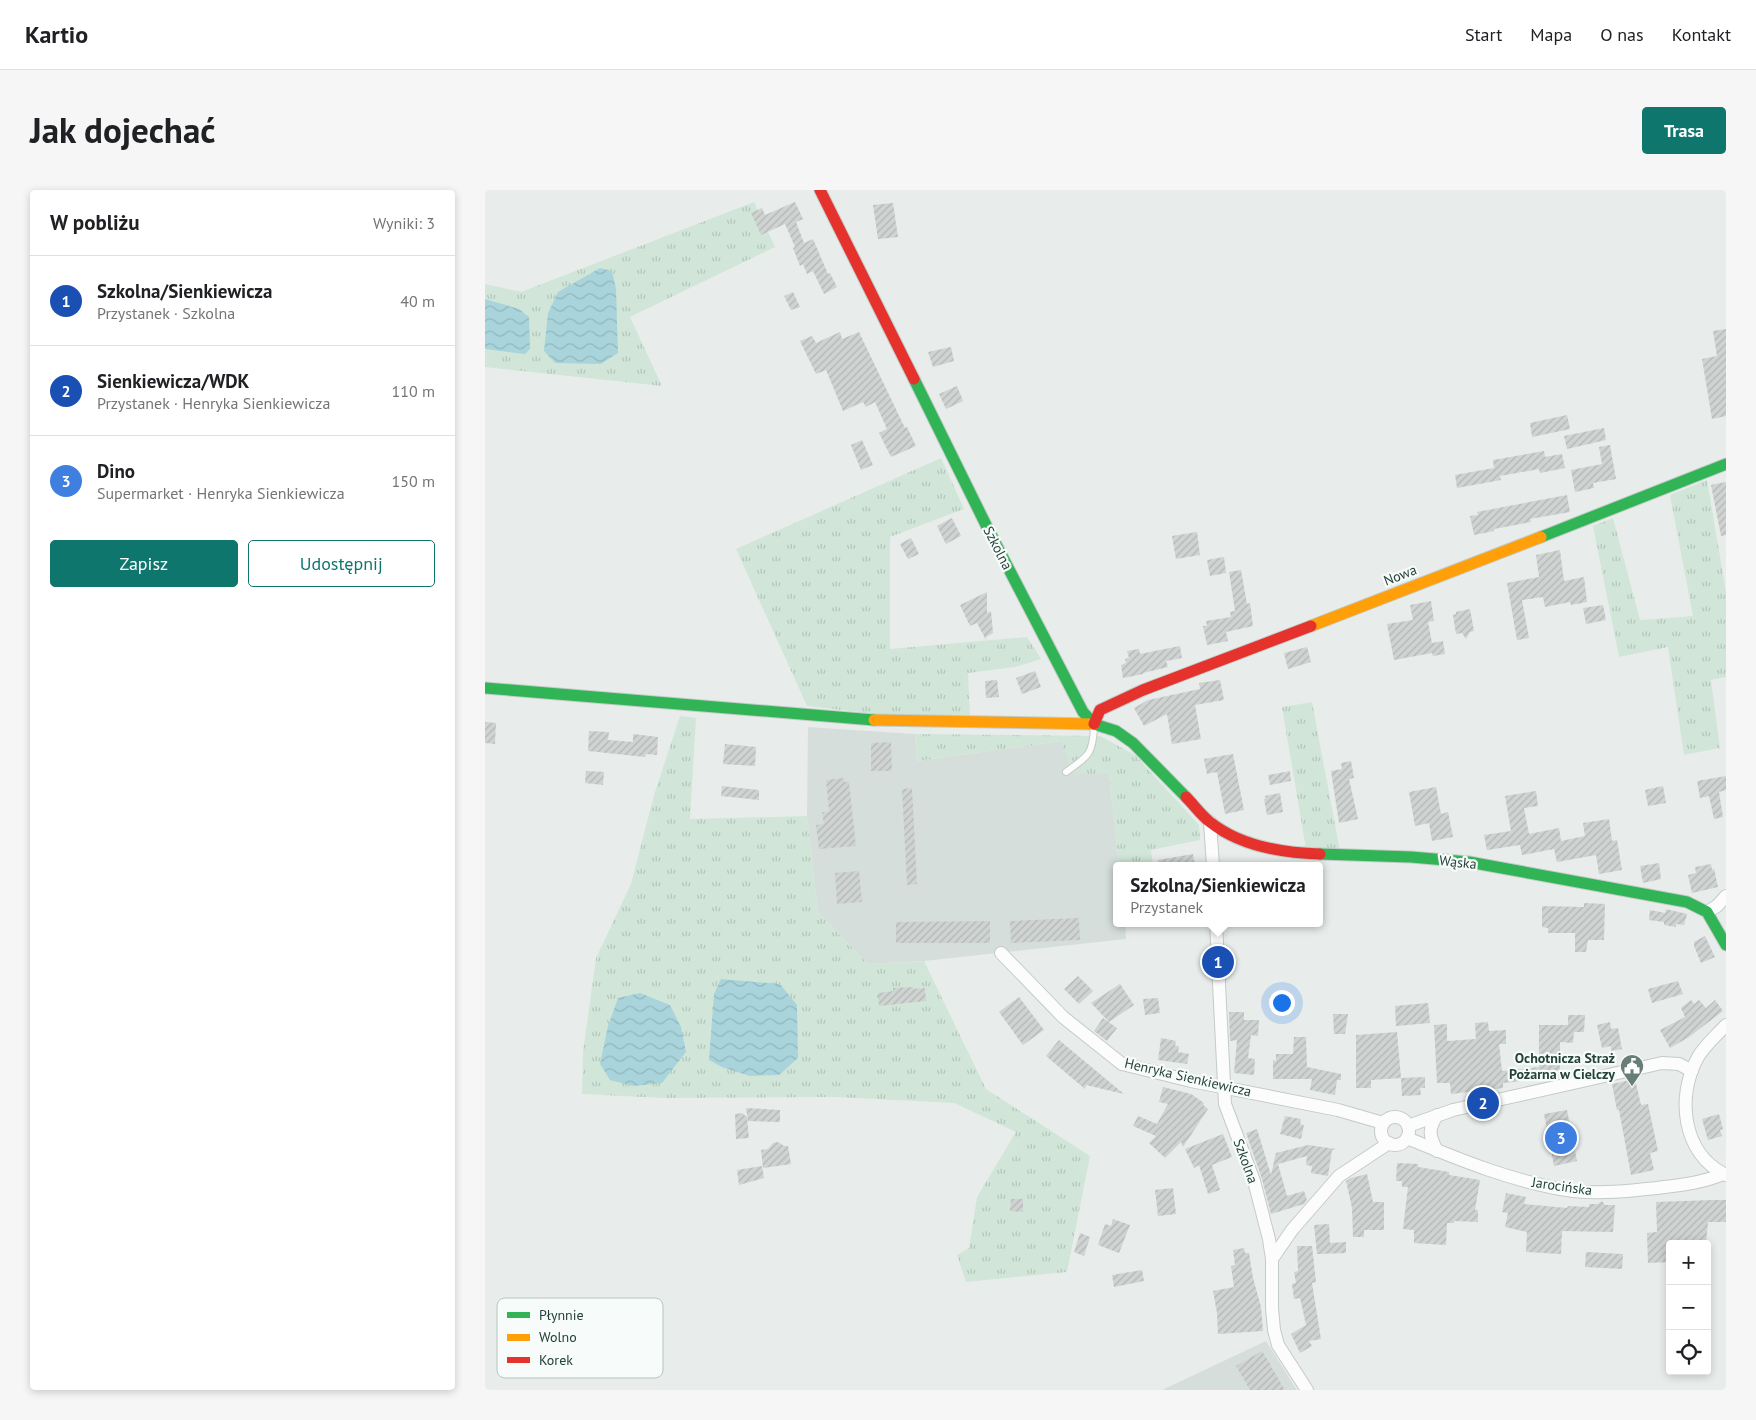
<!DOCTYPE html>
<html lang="pl">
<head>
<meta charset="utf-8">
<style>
  :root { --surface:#fff; --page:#f6f6f6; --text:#202124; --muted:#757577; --line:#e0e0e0; --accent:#0f766e }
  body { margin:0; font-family:"PT Sans",sans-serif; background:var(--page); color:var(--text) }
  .controls { position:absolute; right:15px; bottom:15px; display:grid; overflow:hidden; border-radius:5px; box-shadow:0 2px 8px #0003 }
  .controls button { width:45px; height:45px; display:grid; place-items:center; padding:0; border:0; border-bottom:1px solid var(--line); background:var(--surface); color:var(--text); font:25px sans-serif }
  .you { position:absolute; left:796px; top:812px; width:18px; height:18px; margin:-12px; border:4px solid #fff; border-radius:50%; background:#1a73e8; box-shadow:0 0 0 8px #1a73e833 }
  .badge { display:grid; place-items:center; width:32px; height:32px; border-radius:50%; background:var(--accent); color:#fff; font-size:16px; font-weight:700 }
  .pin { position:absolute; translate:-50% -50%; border:2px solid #fff; box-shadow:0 1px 5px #0006 }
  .popup { position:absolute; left:628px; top:672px; width:210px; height:65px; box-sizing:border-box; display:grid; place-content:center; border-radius:5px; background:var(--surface); filter:drop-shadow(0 1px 4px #0005); font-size:16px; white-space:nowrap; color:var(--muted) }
  .popup b { font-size:19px; color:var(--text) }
  .popup::after { content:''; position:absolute; left:50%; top:100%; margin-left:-10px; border:10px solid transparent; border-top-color:var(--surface) }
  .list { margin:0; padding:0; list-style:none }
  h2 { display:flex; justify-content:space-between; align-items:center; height:65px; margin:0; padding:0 20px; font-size:21px }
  h2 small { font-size:16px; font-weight:400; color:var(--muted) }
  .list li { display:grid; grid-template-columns:32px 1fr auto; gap:15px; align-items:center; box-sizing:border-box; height:90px; padding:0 20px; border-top:1px solid var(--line) }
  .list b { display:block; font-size:19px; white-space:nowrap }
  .list p { margin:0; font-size:16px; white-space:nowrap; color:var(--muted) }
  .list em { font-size:16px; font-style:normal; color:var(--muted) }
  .actions { display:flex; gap:10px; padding:15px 20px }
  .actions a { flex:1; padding:11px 0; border:1px solid var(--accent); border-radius:5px; text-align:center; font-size:18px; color:var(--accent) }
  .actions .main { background:var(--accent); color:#fff }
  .icon { flex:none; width:28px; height:28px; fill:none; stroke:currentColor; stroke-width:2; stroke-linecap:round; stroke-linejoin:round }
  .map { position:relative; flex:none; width:1241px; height:1200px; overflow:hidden; border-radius:5px }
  header { display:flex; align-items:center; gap:30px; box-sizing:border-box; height:70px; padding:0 25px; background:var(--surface); border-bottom:1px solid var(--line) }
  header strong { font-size:24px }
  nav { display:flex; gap:28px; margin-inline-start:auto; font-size:18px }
  .intro { display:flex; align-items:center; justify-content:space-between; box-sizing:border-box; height:120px; padding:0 30px }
  h1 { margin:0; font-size:35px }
  .button { padding:12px 22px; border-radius:5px; background:var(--accent); color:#fff; font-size:18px; font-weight:700 }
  main { display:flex; gap:30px; padding:0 30px }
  aside { flex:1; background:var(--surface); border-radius:5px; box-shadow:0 2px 8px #0003 }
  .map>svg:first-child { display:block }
</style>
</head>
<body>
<header>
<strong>Kartio</strong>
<nav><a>Start</a><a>Mapa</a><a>O nas</a><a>Kontakt</a></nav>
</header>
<div class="intro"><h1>Jak dojechać</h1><a class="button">Trasa</a></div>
<main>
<aside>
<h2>W pobliżu<small>Wyniki: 3</small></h2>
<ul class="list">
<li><span class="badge" style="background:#1a4fb4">1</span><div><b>Szkolna/Sienkiewicza</b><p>Przystanek · Szkolna</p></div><em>40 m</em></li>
<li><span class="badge" style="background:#1a4fb4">2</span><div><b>Sienkiewicza/WDK</b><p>Przystanek · Henryka Sienkiewicza</p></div><em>110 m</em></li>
<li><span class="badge" style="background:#3f7fe0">3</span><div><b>Dino</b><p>Supermarket · Henryka Sienkiewicza</p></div><em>150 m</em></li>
</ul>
<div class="actions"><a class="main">Zapisz</a><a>Udostępnij</a></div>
</aside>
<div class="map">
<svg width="1241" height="1200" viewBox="0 0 1241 1200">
  <defs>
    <pattern id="grass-tufts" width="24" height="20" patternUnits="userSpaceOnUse" patternTransform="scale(1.25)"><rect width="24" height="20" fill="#d1e6d8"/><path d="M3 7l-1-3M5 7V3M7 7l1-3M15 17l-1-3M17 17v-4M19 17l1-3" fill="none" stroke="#b3c6ba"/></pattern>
    <pattern id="water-waves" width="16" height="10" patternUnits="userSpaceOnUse" patternTransform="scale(1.25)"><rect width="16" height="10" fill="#a9d4db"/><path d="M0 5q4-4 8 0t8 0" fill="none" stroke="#91b7bd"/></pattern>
    <pattern id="building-hatch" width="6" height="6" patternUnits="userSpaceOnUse" patternTransform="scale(1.25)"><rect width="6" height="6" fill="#cfd4d2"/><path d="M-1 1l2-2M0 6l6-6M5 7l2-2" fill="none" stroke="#b2b7b5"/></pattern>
  </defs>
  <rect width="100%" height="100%" fill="#e8edeb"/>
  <!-- built -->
  <g fill="#d6dedb">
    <polygon points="323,537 430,544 432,571 576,551 624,584 634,676 632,676 632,733 640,733 641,749 439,771 383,774 333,723 322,626"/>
    <polygon points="781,1151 812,1200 677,1200"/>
  </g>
  <!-- grass -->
  <g fill="url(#grass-tufts)">
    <polygon points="269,12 290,57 145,127 177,196 0,177 0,94 36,102"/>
    <polygon points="456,268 479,319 405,347 405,459 542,447 556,469 530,477 483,483 485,526 401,525 322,516 251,359"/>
    <polygon points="1222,290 1241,402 1241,487 1226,490 1235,558 1199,565 1183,457 1134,467 1108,336 1128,328 1155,430 1208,426 1185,305"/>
    <polygon points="827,512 855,661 821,659 797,517"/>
    <polygon points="195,526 211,528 205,629 322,626 333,723 383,774 439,771 501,899 605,966 582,1082 481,1092 472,1065 484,1058 492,1007 531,942 469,913 351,907 178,908 97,904 98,862 111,768 146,694 169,605"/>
    <polygon points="430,544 615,546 650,565 714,635 715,650 666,660 668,676 634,676 624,584 588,584 576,551 432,571"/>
  </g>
  <!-- water -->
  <g fill="url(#water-waves)">
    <polygon points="115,78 127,81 131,99 133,163 116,174 70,173 59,161 63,123 73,102"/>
    <polygon points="0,109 34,119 44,127 45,159 40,164 0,159"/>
    <polygon points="236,789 295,794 312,815 313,868 294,885 265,886 237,877 224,870 229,804"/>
    <polygon points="155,803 185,815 196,837 201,862 177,893 148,896 125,890 115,874 123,836 133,808"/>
  </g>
  <!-- building -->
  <g fill="url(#building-hatch)">
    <polygon points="310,12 318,29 311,32 319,53 328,49 343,84 345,83 352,97 339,104 328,81 322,84 318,74 315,76 308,58 310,57 300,34 276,45 266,23 277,18 280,25"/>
    <polygon points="408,13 413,47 393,49 388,15"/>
    <polygon points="308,102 315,117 306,120 299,106"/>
    <polygon points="1241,139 1241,226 1227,229 1217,169 1232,166 1228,141"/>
    <polygon points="355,142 357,149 374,142 420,238 422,237 431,256 406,267 394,243 402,239 390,212 381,217 378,212 358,221 341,180 331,184 315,151 327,146 331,153"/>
    <polygon points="466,157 469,171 448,177 443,162"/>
    <polygon points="472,196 478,211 461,219 454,204"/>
    <polygon points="1082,225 1085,239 1047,247 1045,233"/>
    <polygon points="1119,238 1121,250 1082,259 1079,246"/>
    <polygon points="377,250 388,275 376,280 366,255"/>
    <polygon points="1125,255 1131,289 1108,293 1109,298 1090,302 1086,280 1117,274 1114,257"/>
    <polygon points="1059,261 1060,267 1077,264 1080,278 1055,283 1054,279 1015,286 1016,290 972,298 970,285 1009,278 1008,270"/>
    <polygon points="1241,292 1241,345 1236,346 1226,295"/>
    <polygon points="1082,305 1085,322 1045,329 1046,332 1009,339 1009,341 989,345 985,326 993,325 992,322"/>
    <polygon points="467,328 476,346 461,354 452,336"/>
    <polygon points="712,342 715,365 691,369 687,346"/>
    <polygon points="426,348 434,364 423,369 415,354"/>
    <polygon points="1075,360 1079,391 1099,387 1102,412 1086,415 1085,412 1060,417 1058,407 1037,410 1044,448 1032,450 1022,393 1054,387 1051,365"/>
    <polygon points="739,367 741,383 725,386 722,370"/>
    <polygon points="756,380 762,414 765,413 768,436 741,442 743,451 722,455 718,436 722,436 721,431 746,427 745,422 750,421 744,382"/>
    <polygon points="502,402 502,423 506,421 508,443 501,447 501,450 492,433 485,436 475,415"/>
    <polygon points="946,411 949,431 943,432 947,453 958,451 960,464 948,466 947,463 909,470 902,434 928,430 925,415"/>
    <polygon points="1118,415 1121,430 1101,434 1098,418"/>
    <polygon points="985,419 989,441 985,442 981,449 977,443 971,444 968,425 971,424 971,422"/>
    <polygon points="695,456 697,468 681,471 683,477 658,483 658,484 638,488 636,475 641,473 640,469 644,468 642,461 654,459 655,464"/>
    <polygon points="822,457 826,472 803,479 799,463"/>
    <polygon points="550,481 556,497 537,504 531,488"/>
    <polygon points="512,490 514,507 501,508 500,491"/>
    <polygon points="735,490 739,510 710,515 716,549 687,554 682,524 659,536 649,518 663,510 715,499 714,493"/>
    <polygon points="0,532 11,533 10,554 0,553"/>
    <polygon points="104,541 124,542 123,550 148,552 148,544 173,547 172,565 161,564 160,567 103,561"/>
    <polygon points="406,552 407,581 386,581 386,553"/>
    <polygon points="240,554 271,557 270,576 238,574"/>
    <polygon points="748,564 759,620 740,624 732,582 722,584 719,569"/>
    <polygon points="866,571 869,588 864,589 873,629 854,633 846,581 857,579 856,573"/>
    <polygon points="101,581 119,582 118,595 100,593"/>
    <polygon points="805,581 806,591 785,595 783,585"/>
    <polygon points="1241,586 1241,600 1234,602 1238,627 1229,629 1224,606 1215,608 1212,591"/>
    <polygon points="359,588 359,592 364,592 371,656 334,659 331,635 339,634 337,622 344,622 341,590"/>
    <polygon points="237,596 274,600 274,610 236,606"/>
    <polygon points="1178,596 1181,613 1163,616 1160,600"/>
    <polygon points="951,597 956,624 963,622 968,647 947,651 944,633 930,636 924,602"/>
    <polygon points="427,598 432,694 422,695 417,599"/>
    <polygon points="1051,601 1053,616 1039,618 1044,644 1074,638 1076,651 1100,646 1098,633 1124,629 1127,651 1132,650 1137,680 1114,684 1111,665 1072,672 1069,659 1037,665 1035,655 1002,660 999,645 1026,641 1020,606"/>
    <polygon points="795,603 798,622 782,625 779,609 781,609 780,606"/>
    <polygon points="708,664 710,676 673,676 673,670"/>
    <polygon points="1174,673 1176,689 1158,693 1155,676"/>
    <polygon points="1226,674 1227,680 1229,679 1233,697 1207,703 1203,685 1211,683 1210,677"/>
    <polygon points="374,681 377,712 352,714 350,683"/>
    <polygon points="1099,713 1120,714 1119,750 1103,750 1101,762 1090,762 1090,743 1063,743 1063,738 1057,737 1057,716 1099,717"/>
    <polygon points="1181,719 1202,724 1199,735 1191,734 1191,737 1179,735 1179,732 1164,730 1165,720 1180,723"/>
    <polygon points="594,728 595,750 526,753 525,731"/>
    <polygon points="505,731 505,753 411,753 411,732"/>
    <polygon points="1220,746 1230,767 1216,773 1209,756 1209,752"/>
    <polygon points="593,786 608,801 594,814 579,799"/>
    <polygon points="1193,791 1198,804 1167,813 1163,799"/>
    <polygon points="635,794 649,815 624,832 606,813"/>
    <polygon points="428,797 428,799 440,798 441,811 394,816 393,803 408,801 408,798"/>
    <polygon points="534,807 559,840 538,855 514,822"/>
    <polygon points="673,808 675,823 660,825 658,809"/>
    <polygon points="1206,810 1209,814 1214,810 1221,818 1230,810 1238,821 1204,847 1185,858 1175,840 1200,827 1196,818"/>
    <polygon points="943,813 945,833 911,836 910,816"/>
    <polygon points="744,822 759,822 759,830 774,830 773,846 766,845 763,868 770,869 769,885 749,883 752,850 745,851"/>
    <polygon points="848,824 863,824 860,844 849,844"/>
    <polygon points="1083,825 1100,825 1099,842 1089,842 1088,853 1075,852 1075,887 1046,887 1046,890 1018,893 1018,898 966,904 965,893 952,893 949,835 962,834 962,851 991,849 990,833 1003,832 1004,841 1021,840 1021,854 1014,854 1017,881 1054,877 1054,835 1083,835"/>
    <polygon points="618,828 632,838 622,851 609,841"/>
    <polygon points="1125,832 1126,839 1133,838 1137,859 1126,861 1126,856 1117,858 1112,835"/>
    <polygon points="912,842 916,888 886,890 886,898 871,898 871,845"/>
    <polygon points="809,847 821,847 822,877 856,884 856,890 852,890 850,905 825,900 827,889 788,889 788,870 791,871 791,864 808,864"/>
    <polygon points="676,848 691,851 690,856 694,856 693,862 704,864 702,874 673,870"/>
    <polygon points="574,850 639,904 601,895 600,899 561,866"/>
    <polygon points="940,887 940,898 935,898 936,905 917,906 916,888"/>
    <polygon points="1150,889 1156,915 1163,914 1173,961 1165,963 1169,980 1146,985 1134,920 1132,920 1127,894"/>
    <polygon points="678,897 706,904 719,913 718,915 723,919 698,957 696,952 680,968 664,953 671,946 648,936 653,926 672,934 683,914 674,912"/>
    <polygon points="261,918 295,920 295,932 263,931"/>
    <polygon points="1082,920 1092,971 1069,976 1059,924"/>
    <polygon points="257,923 262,927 264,948 251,949 250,924"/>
    <polygon points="1234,924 1238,939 1235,940 1237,946 1223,950 1217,929"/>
    <polygon points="800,926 816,929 815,934 819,935 816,949 795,944"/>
    <polygon points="772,939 786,985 791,963 823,955 851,959 847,960 843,986 826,983 827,976 821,975 822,966 793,974 802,1006 819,1001 822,1010 819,1014 786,1024 777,989 761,943"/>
    <polygon points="738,944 747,967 727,975 735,1000 723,1004 714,975 709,978 700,959"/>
    <polygon points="293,952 299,956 303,956 306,974 278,978 276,960 283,959 288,953"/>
    <polygon points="912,973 933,974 933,977 964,982 964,985 995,990 990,1020 993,1020 993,1032 969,1031 969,1033 962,1033 961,1055 929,1053 929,1040 918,1039 923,997 917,997 917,991 911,991"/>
    <polygon points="277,976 279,988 254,995 252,980"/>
    <polygon points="882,984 888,1012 899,1012 899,1040 879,1040 879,1047 868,1047 867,1018 861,991 866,988"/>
    <polygon points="688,998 691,1024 673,1026 670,1000"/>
    <polygon points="1021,1003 1041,1007 1039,1014 1082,1018 1083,1016 1104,1017 1104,1014 1113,1014 1117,1011 1120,1015 1130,1015 1128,1042 1077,1041 1076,1064 1041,1062 1042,1042 1020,1037 1023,1023 1017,1022"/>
    <polygon points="526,1009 538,1009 538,1022 525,1021"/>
    <polygon points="1228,1010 1241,1010 1241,1032 1223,1032 1221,1054 1185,1054 1185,1072 1163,1073 1162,1043 1172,1042 1171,1012"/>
    <polygon points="628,1029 645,1035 634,1063 613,1055 620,1034 626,1036"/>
    <polygon points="844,1034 845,1053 861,1052 861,1063 832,1064 829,1035"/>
    <polygon points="595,1043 605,1047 599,1066 589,1062"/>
    <polygon points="812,1056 827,1056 831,1092 827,1093 836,1149 824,1151 827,1156 815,1163 806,1144 821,1135 815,1108 809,1109 807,1094 811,1093 809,1082 813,1081"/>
    <polygon points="759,1058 760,1063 764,1063 768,1088 776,1117 778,1141 733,1144 732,1123 728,1101 749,1097 746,1076 750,1075 748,1060"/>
    <polygon points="1101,1062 1138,1064 1137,1079 1100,1077"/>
    <polygon points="657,1080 659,1091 629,1097 627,1085"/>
    <polygon points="777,1161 787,1177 785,1178 787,1178 800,1200 765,1200 751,1176"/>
  </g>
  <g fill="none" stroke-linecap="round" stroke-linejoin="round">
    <!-- lane casing -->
    <g stroke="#c5cac8" stroke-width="8">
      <path id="lane" d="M 581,582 C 603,566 608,565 609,536"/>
    </g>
    <!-- street casing -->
    <g stroke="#c5cac8" stroke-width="14">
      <g id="street">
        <polyline points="725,632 728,676"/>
        <polyline points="1222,722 1232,716 1241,706"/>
        <polyline points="731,733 740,914 769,991 784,1049 787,1069 787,1118 789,1140 793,1155 822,1200"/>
        <polyline points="516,763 578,827 637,874 706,891 853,920 898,933"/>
        <path d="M 1241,835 C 1232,845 1220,855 1213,867 C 1191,906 1197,964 1241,985"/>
        <circle cx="910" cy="941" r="14"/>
        <polyline points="923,936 968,920 1177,873 1194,874 1207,881"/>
        <path d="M 922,948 C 975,970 1031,993 1088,1001 C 1116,1004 1144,1001 1172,998 C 1195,995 1217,993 1238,984"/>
        <path d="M 952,961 C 944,945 943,940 952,925"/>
        <polyline points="787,1069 807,1040 854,986 904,953"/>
      </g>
    </g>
    <!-- fast casing -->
    <g stroke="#c3cbc8" stroke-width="13">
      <g id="fast">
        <polyline points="429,189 502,337 598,522 609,534 631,541 648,553 701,607"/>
        <polyline points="1056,347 1241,274"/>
        <polyline points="0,498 389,530"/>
        <polyline points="835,664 926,667 984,672 1202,712 1222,722 1241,755"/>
      </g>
    </g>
    <!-- slow casing -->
    <g stroke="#c3cbc8" stroke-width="13">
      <g id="slow">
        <polyline points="826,436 1056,347"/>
        <polyline points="389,530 609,534"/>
      </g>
    </g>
    <!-- jam casing -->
    <g stroke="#c3cbc8" stroke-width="13">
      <g id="jam">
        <polyline points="335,0 429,189"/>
        <polyline points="609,534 615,520 658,500 826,436"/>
        <path d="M 701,607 C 709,615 716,625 725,632 C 755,656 798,663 835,664"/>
      </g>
    </g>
    <!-- lane -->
    <use href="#lane" stroke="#fcfcfc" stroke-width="6"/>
    <!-- street -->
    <use href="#street" stroke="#fcfcfc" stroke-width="12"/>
    <!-- fast -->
    <use href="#fast" stroke="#30b455" stroke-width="11"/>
    <!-- slow -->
    <use href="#slow" stroke="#ff9f0a" stroke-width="11"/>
    <!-- jam -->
    <use href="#jam" stroke="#e5322d" stroke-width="11"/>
  </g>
  <!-- icons -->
  <defs>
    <g id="civic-pin" transform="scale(1.25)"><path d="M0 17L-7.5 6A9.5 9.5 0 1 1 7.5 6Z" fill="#697e78" stroke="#f7fbf9"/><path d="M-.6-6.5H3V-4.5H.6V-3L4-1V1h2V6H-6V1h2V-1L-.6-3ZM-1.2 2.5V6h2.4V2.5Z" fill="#fff"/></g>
  </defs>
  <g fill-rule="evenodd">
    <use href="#civic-pin" x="1147" y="876"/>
  </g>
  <g text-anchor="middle" stroke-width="4.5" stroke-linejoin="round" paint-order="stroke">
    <!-- street labels -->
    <g font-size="14" fill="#24423a" stroke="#f7fbf9">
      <text transform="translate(513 358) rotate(63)" y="5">Szkolna</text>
      <text transform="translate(915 385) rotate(-21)" y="5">Nowa</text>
      <text transform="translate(973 672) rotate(6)" y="5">Wąska</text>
      <text transform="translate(703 887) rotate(13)" y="5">Henryka Sienkiewicza</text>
      <text transform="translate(761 971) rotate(70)" y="5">Szkolna</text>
      <text transform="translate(1077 996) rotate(8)" y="5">Jarocińska</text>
    </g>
    <!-- poi labels -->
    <g font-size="14" font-weight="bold" fill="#24423a" stroke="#f7fbf9" text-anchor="end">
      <text x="1130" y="873">Ochotnicza Straż<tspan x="1130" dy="16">Pożarna w Cielczy</tspan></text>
    </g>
  </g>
  <!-- legend -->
  <rect x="12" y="1108" width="166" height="80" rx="8" fill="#f7fbf9" stroke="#b8c4c0" stroke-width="1"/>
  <rect x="22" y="1122" width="23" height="6" fill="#30b455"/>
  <rect x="22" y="1144" width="23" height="7" fill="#ff9f0a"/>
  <rect x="22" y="1167" width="23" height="6" fill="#e5322d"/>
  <g font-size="14" fill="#24423a">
    <text x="54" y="1130">Płynnie</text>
    <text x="54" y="1152">Wolno</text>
    <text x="54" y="1175">Korek</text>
  </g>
</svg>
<div class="controls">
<button>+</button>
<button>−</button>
<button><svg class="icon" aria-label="locate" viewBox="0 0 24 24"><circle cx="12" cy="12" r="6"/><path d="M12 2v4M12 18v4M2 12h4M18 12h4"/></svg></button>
</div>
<div class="you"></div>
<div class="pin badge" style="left:733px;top:772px;background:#1a4fb4">1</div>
<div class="popup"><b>Szkolna/Sienkiewicza</b>Przystanek</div>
<div class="pin badge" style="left:998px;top:913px;background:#1a4fb4">2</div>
<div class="pin badge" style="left:1076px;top:948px;background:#3f7fe0">3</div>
</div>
</main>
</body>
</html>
